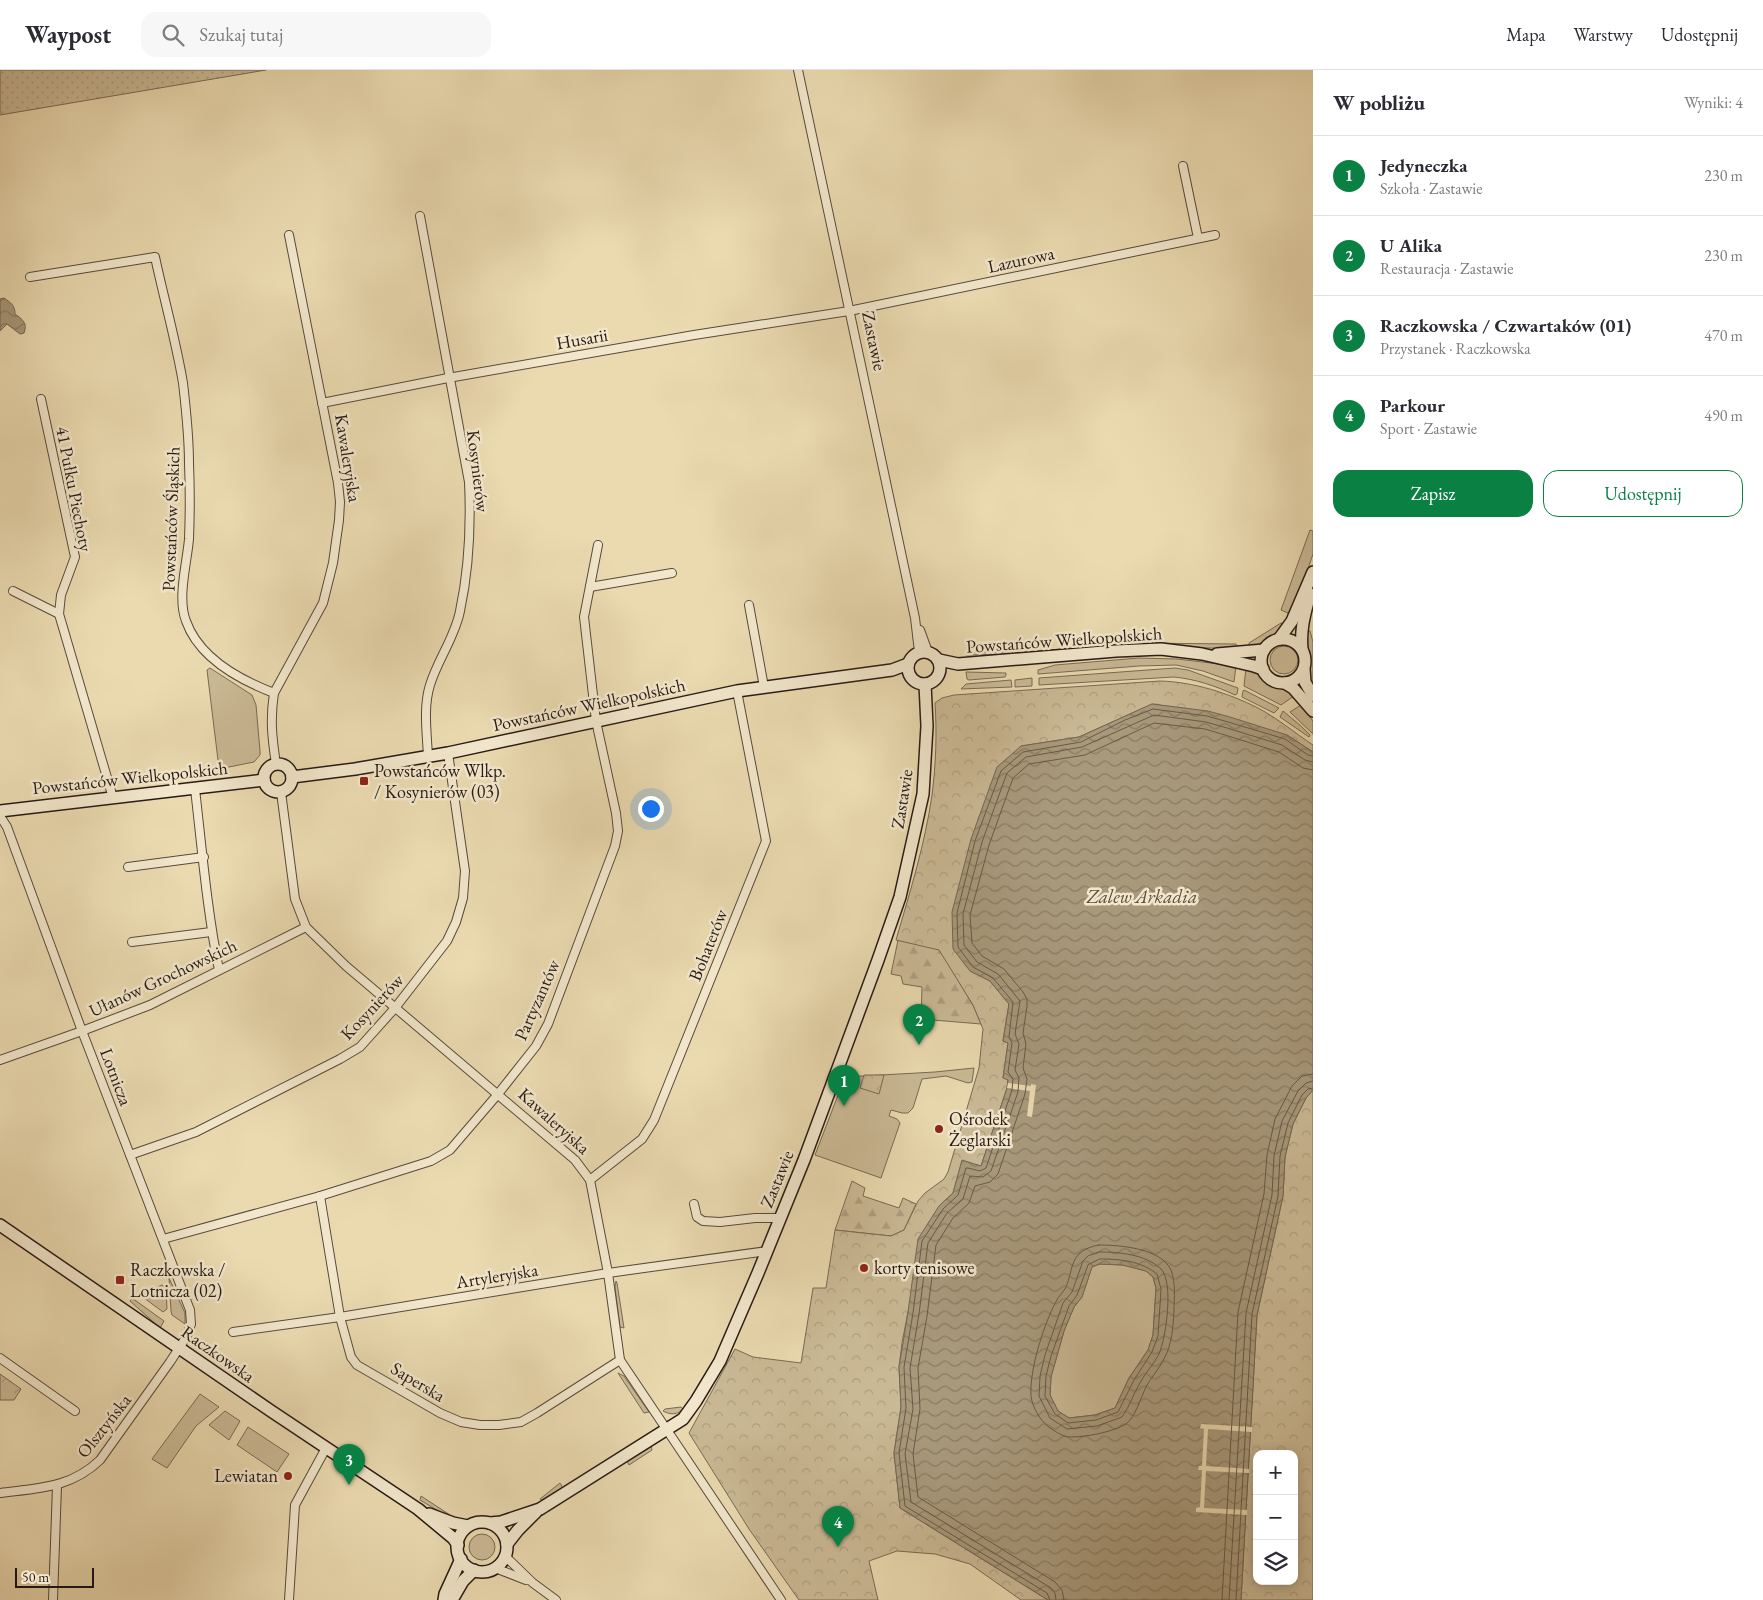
<!DOCTYPE html>
<html lang="pl">
<head>
<meta charset="utf-8">
<style>
  :root { --surface:#fff; --page:#f7f7f7; --text:#2b2b33; --muted:#7c7c81; --line:#e1e1e2; --accent:#0b8043 }
  body { margin:0; font-family:"EB Garamond",serif; background:var(--page); color:var(--text) }
  .controls { position:absolute; right:15px; bottom:15px; display:grid; overflow:hidden; border-radius:10px; box-shadow:0 2px 12px #0003 }
  .controls button { width:45px; height:45px; display:grid; place-items:center; padding:0; border:0; border-bottom:1px solid var(--line); background:var(--surface); color:var(--text); font:25px sans-serif }
  .scale { position:absolute; left:15px; bottom:12px; width:79px; box-sizing:border-box; padding-left:5px; border:2px solid #271a14; border-top:0; font-size:14px; line-height:18px; white-space:nowrap; color:#271a14; -webkit-text-stroke:4px #f2e7cc; paint-order:stroke }
  .you { position:absolute; left:650px; top:738px; width:18px; height:18px; margin:-12px; border:4px solid #fff; border-radius:50%; background:#1a73e8; box-shadow:0 0 0 8px #1a73e833 }
  .badge { display:grid; place-items:center; width:32px; height:32px; border-radius:50%; background:var(--accent); color:#fff; font-size:16px; font-weight:700 }
  .pin { position:absolute; translate:-50% -41px; filter:drop-shadow(0 1px 2px #0008) }
  .pin::after { content:''; position:absolute; top:26px; width:18px; height:15px; background:inherit; clip-path:polygon(0 0,100% 0,50% 100%) }
  .list { margin:0; padding:0; list-style:none }
  h2 { display:flex; justify-content:space-between; align-items:center; height:65px; margin:0; padding:0 20px; font-size:21px }
  h2 small { font-size:16px; font-weight:400; color:var(--muted) }
  .list li { display:grid; grid-template-columns:32px 1fr auto; gap:15px; align-items:center; box-sizing:border-box; height:80px; padding:0 20px; border-top:1px solid var(--line) }
  .list b { display:block; font-size:19px; white-space:nowrap }
  .list p { margin:0; font-size:16px; white-space:nowrap; color:var(--muted) }
  .list em { font-size:16px; font-style:normal; color:var(--muted) }
  .actions { display:flex; gap:10px; padding:15px 20px }
  .actions a { flex:1; padding:11px 0; border:1px solid var(--accent); border-radius:15px; text-align:center; font-size:18px; color:var(--accent) }
  .actions .main { background:var(--accent); color:#fff }
  .icon { flex:none; width:28px; height:28px; fill:none; stroke:currentColor; stroke-width:2; stroke-linecap:round; stroke-linejoin:round }
  .map { position:relative; flex:none; width:1313px; height:1530px; overflow:hidden }
  header { display:flex; align-items:center; gap:30px; box-sizing:border-box; height:70px; padding:0 25px; background:var(--surface); border-bottom:1px solid var(--line) }
  header strong { font-size:24px }
  nav { display:flex; gap:28px; margin-inline-start:auto; font-size:18px }
  .search { width:350px; height:45px; background:var(--page); display:flex; align-items:center; gap:12px; box-sizing:border-box; padding:0 18px; border-radius:15px; color:var(--muted); font-size:19px }
  main { display:flex }
  aside { flex:1; background:var(--surface) }
  .map>svg:first-child { display:block }
</style>
</head>
<body>
<header>
<strong>Waypost</strong>
<div class="search"><svg class="icon" aria-label="search" viewBox="0 0 24 24"><circle cx="10" cy="10" r="6"/><path d="M15 15l6 6"/></svg>Szukaj tutaj</div>
<nav><a>Mapa</a><a>Warstwy</a><a>Udostępnij</a></nav>
</header>
<main>
<div class="map">
<svg width="1313" height="1530" viewBox="0 0 1313 1530">
  <defs>
    <pattern id="forest-firs" width="22" height="20" patternUnits="userSpaceOnUse" patternTransform="scale(1.25)"><rect width="22" height="20" fill="#cab995"/><path d="M5 1l3.5 6h-7zM16 11l3.5 6h-7z" fill="#ae9e80"/></pattern>
    <pattern id="park-crowns" width="20" height="18" patternUnits="userSpaceOnUse" patternTransform="scale(1.25)"><rect width="20" height="18" fill="#cab995"/><path d="M2 6a3 3 0 1 1 6 0M12 15a3 3 0 1 1 6 0" fill="none" stroke="#ae9e80"/></pattern>
    <pattern id="garden-dots" width="8" height="8" patternUnits="userSpaceOnUse" patternTransform="scale(1.25)"><rect width="8" height="8" fill="#cab995"/><path d="M2 2h.1M6 6h.1" fill="none" stroke="#ae9e80" stroke-width="1.8" stroke-linecap="round"/></pattern>
    <pattern id="water-waves" width="16" height="10" patternUnits="userSpaceOnUse" patternTransform="scale(1.25)"><rect width="16" height="10" fill="#a8997b"/><path d="M0 5q4-4 8 0t8 0" fill="none" stroke="#897c64"/></pattern>
  </defs>
  <rect width="100%" height="100%" fill="#ebdab0"/>
  <filter id="stains"><feTurbulence type="fractalNoise" baseFrequency=".004" numOctaves="4"/><feColorMatrix values="0 0 0 0 .2 0 0 0 0 .09 0 0 0 0 .02 0 0 0 .5 -.17"/></filter>
  <radialGradient id="worn" r=".72"><stop offset=".6" stop-color="#630" stop-opacity="0"/><stop offset="1" stop-color="#630" stop-opacity=".3"/></radialGradient>
  <!-- grass -->
  <g fill="#cab995" stroke="#786a54">
    <polygon points="1310,460 1313,461 1313,484 1302,516 1290,544 1281,540"/>
    <path d="M 1281,553 L 1286,554 C 1278,562 1259,576 1249,578 L 1249,573 Z"/>
    <polygon points="1305,560 1310,561 1313,572 1313,613 1310,615 1308,603 1311,587 1306,572"/>
    <polygon points="1135,573 1236,574 1238,579 1152,576 1024,584 966,585 966,583 969,582 1026,582"/>
    <circle cx="1284" cy="590" r="14"/>
    <polygon points="1139,588 1177,589 1236,596 1234,612 1203,601 1176,595 1139,596 1038,604 1038,600 1055,595"/>
    <polygon points="210,598 252,625 256,635 260,681 260,685 254,692 224,698 218,690 207,600"/>
    <path d="M 1175,598 L 1188,600 L 1238,618 L 1237,624 L 1235,625 C 1216,616 1195,609 1174,607 L 1039,615 L 1039,608 Z"/>
    <polygon points="1246,598 1258,602 1267,612 1275,617 1285,618 1294,626 1281,635 1244,616"/>
    <polygon points="966,602 1006,603 1006,605 1005,607 969,610 967,609"/>
    <polygon points="1032,608 1032,616 1015,617 1015,610"/>
    <polygon points="1011,610 1012,617 961,619 966,614"/>
    <polygon points="1244,620 1279,638 1274,643 1242,627 1243,621"/>
    <polygon points="1301,635 1313,651 1313,664 1290,642"/>
    <polygon points="1283,641 1301,656 1310,665 1309,667 1280,647"/>
    <polygon points="974,998 972,1012 968,1013 946,1006 922,1009 913,1038 908,1043 902,1043 891,1040 889,1046 897,1049 900,1053 881,1108 815,1085 845,1007 935,1002"/>
    <polygon points="1100,1194 1123,1195 1146,1201 1153,1207 1156,1218 1153,1265 1148,1280 1129,1308 1115,1338 1095,1345 1069,1348 1058,1341 1050,1325 1051,1307 1064,1261 1074,1237 1082,1227 1092,1197"/>
    <polygon points="169,1208 185,1243 185,1254 172,1245 171,1241"/>
    <polygon points="616,1211 617,1213 624,1258 620,1257 615,1217"/>
    <polygon points="162,1215 166,1217 167,1239 163,1242 140,1225"/>
    <polygon points="132,1228 164,1251 160,1258 130,1231"/>
    <polygon points="618,1303 624,1306 649,1342 644,1343"/>
    <polygon points="200,1324 219,1337 196,1356 167,1398 152,1389"/>
    <path d="M 681,1337 L 683,1339 C 678,1345 670,1345 663,1341 L 665,1339 Z"/>
    <polygon points="225,1341 240,1351 229,1370 209,1355"/>
    <polygon points="248,1357 289,1384 277,1402 237,1375"/>
    <polygon points="651,1376 652,1380 629,1395 627,1391"/>
    <polygon points="560,1413 563,1418 542,1430 540,1429"/>
    <polygon points="421,1426 450,1445 450,1448 420,1430"/>
    <circle cx="482" cy="1477" r="13"/>
  </g>
  <!-- forest -->
  <g fill="url(#forest-firs)" stroke="#786a54">
    <polygon points="898,870 939,879 973,935 981,954 921,949 922,917 903,914 901,906 891,904"/>
    <polygon points="852,1111 865,1118 863,1126 899,1138 903,1128 916,1134 904,1160 891,1166 835,1160"/>
  </g>
  <!-- park -->
  <g fill="url(#park-crowns)" stroke="#786a54" fill-rule="evenodd">
    <path d="M 1160,611 C 1194,612 1228,623 1258,638 C 1277,648 1295,663 1313,675 L 1313,682 L 1287,665 L 1180,638 L 1152,634 L 1079,667 L 1021,676 L 970,901 L 990,911 L 1009,934 L 1003,971 L 1008,973 L 1003,1008 L 1008,1009 L 1007,1018 L 981,1096 L 962,1091 L 953,1123 L 939,1136 L 908,1242 L 902,1273 L 899,1297 L 901,1337 L 894,1383 L 900,1438 L 1048,1530 L 1021,1530 L 970,1494 L 935,1484 L 897,1481 L 869,1491 L 878,1530 L 799,1530 L 749,1459 L 689,1363 L 735,1279 L 753,1287 L 801,1293 L 813,1218 L 826,1218 L 835,1160 L 891,1166 L 904,1160 L 918,1131 L 925,1123 L 944,1109 L 948,1102 L 979,998 L 983,959 L 973,935 L 939,880 L 896,870 C 910,822 925,774 932,725 C 936,694 937,663 935,633 L 942,628 L 954,625 Z"/>
    <polygon points="864,1005 884,1005 879,1024 860,1018"/>
    <path d="M 1313,1020 L 1313,1530 L 1241,1530 L 1257,1245 L 1283,1126 L 1285,1087 L 1293,1054 L 1306,1028 ZM 1257,1384 L 1294,1384 L 1294,1511 L 1257,1511 Z"/>
    <polygon points="0,1304 21,1319 14,1330 0,1330"/>
  </g>
  <!-- garden -->
  <polygon fill="url(#garden-dots)" stroke="#786a54" points="0,0 266,0 0,45"/>
  <!-- water -->
  <g fill="url(#water-waves)" stroke="#746652" fill-rule="evenodd">
    <path d="M 4,228 C 11,233 15,235 15,244 C 22,249 28,253 24,263 L 20,264 L 7,254 L 0,261 L 0,229 Z"/>
    <path d="M 1152,634 L 1208,641 L 1230,647 L 1287,665 L 1313,682 L 1313,1020 L 1306,1028 L 1293,1054 L 1285,1087 L 1283,1126 L 1257,1245 L 1241,1530 L 1048,1530 L 900,1438 L 894,1383 L 901,1337 L 899,1297 L 908,1242 L 918,1169 L 939,1136 L 953,1123 L 962,1090 L 981,1096 L 1007,1018 L 1008,1010 L 1003,1008 L 1008,973 L 1003,971 L 1009,934 L 990,911 L 970,901 L 953,879 L 952,842 L 971,769 L 997,697 L 1021,676 L 1079,667 ZM 1099,1194 L 1123,1195 L 1146,1201 L 1153,1207 L 1156,1218 L 1153,1265 L 1148,1280 L 1129,1308 L 1115,1338 L 1095,1345 L 1069,1348 L 1058,1341 L 1050,1325 L 1051,1307 L 1064,1261 L 1074,1237 L 1082,1227 L 1092,1197 Z"/>
  </g>
  <!-- pier -->
  <g fill="#ebdab0">
    <polygon points="1008,1013 1031,1016 1031,1014 1036,1015 1032,1047 1027,1046 1030,1021 1007,1018"/>
    <polygon points="1201,1354 1252,1357 1252,1362 1208,1359 1206,1396 1249,1399 1249,1403 1206,1401 1204,1438 1247,1440 1247,1445 1196,1442 1196,1438 1200,1437 1202,1400 1198,1400 1199,1396 1202,1396 1204,1359 1200,1358"/>
  </g>
  <g fill="none" stroke-linecap="round" stroke-linejoin="round">
    <!-- shore -->
    <g stroke="#685a48" stroke-width="1">
      <path d="M 1099,1175 C 1119,1175 1161,1178 1171,1200 C 1176,1214 1174,1227 1174,1241 C 1173,1258 1172,1274 1164,1289 C 1159,1299 1151,1307 1146,1317 C 1140,1329 1136,1346 1126,1354 C 1113,1362 1086,1367 1071,1367 C 1062,1367 1057,1362 1050,1358 C 1041,1352 1032,1337 1031,1326 C 1029,1300 1045,1250 1058,1228 C 1060,1225 1063,1222 1065,1219 C 1071,1208 1070,1193 1079,1184 C 1084,1179 1092,1176 1099,1175 Z"/>
      <path d="M 1099,1182 C 1119,1182 1145,1184 1161,1199 C 1174,1212 1166,1268 1159,1284 C 1154,1294 1145,1303 1140,1313 C 1133,1324 1130,1336 1122,1347 L 1097,1356 L 1067,1359 L 1050,1348 L 1039,1326 L 1040,1306 L 1045,1285 L 1063,1233 L 1072,1222 L 1083,1191 L 1088,1186 Z"/>
      <path d="M 1100,1189 C 1120,1189 1141,1191 1157,1204 L 1161,1219 L 1158,1266 L 1152,1282 L 1134,1310 L 1118,1342 L 1096,1350 L 1068,1353 L 1055,1344 L 1045,1326 L 1046,1306 L 1051,1286 L 1069,1236 L 1077,1225 L 1088,1195 Z"/>
      <polyline points="1050,1530 1047,1523 905,1436 899,1383 906,1338 904,1297 913,1243 922,1171 943,1139 958,1125 966,1098 968,1098 980,1101 986,1098 1012,1020 1013,1009 1008,1002 1012,973 1009,967 1013,932 993,908 973,897 958,877 957,843 975,771 1001,701 1023,682 1081,672 1125,650 1153,639 1207,646 1228,652 1285,669 1308,685 1313,686"/>
      <polyline points="1056,1530 1055,1523 1051,1518 911,1432 905,1384 913,1339 910,1298 919,1244 928,1173 947,1143 963,1129 970,1106 983,1107 991,1101 1018,1022 1019,1008 1015,1000 1019,974 1015,964 1020,931 998,904 977,892 964,875 963,844 982,772 1007,703 1026,687 1082,677 1154,645 1206,652 1227,658 1282,675 1305,690 1313,692"/>
      <polyline points="1064,1530 1062,1520 1055,1512 918,1427 913,1384 920,1339 918,1298 927,1246 936,1175 953,1148 969,1133 975,1116 990,1112 998,1104 1025,1024 1027,1009 1023,998 1026,974 1023,963 1027,936 1027,929 1023,922 1004,899 982,886 972,873 970,845 989,775 1013,708 1029,694 1085,685 1154,653 1205,659 1225,665 1279,682 1303,698 1313,700"/>
      <polyline points="1222,1530 1238,1242 1264,1124 1267,1085 1275,1049 1292,1016 1302,1006 1313,1004"/>
      <polyline points="1229,1530 1246,1243 1272,1125 1274,1086 1282,1051 1298,1021 1306,1013 1313,1011"/>
      <polyline points="1236,1530 1252,1244 1278,1126 1280,1086 1288,1053 1302,1025 1308,1019 1313,1018"/>
    </g>
    <!-- street casing -->
    <g stroke="#584a3b" stroke-width="10">
      <g id="street">
        <polyline points="798,0 915,548 919,582"/>
        <polyline points="1183,96 1198,168"/>
        <path d="M 420,146 L 469,412 C 471,455 469,499 460,541 C 455,567 438,589 430,615 C 423,637 427,664 428,687"/>
        <path d="M 30,207 L 155,187 C 164,229 176,271 183,313 C 186,339 189,366 189,393 C 190,418 190,444 189,469 C 187,493 177,528 186,551 C 199,588 240,610 274,623"/>
        <polyline points="41,329 75,487 61,525 59,544 113,728"/>
        <polyline points="322,333 448,308 694,265 849,241 1215,165"/>
        <polyline points="590,517 672,503"/>
        <polyline points="13,521 59,544"/>
        <polyline points="749,535 764,617"/>
        <polyline points="920,560 928,582"/>
        <path d="M 276,694 C 272,668 270,649 274,623 L 323,533 L 333,493 L 339,450 L 340,432 L 338,413 L 289,165"/>
        <path d="M 195,719 C 202,779 207,840 219,900"/>
        <polyline points="281,722 295,829 306,857 346,896 575,1090 590,1110 608,1203 620,1290 781,1530"/>
        <path d="M 0,746 L 7,757 L 82,961 L 190,1240 L 191,1254 L 187,1266 L 170,1292 L 100,1390 C 71,1418 39,1418 0,1423"/>
        <polyline points="128,797 204,787"/>
        <polyline points="132,872 211,862"/>
        <polyline points="0,990 82,961 150,935 306,857"/>
        <polyline points="130,1085 196,1062 340,989 360,977 395,938 447,871 456,852 463,828 465,801 448,683"/>
        <polyline points="590,1110 642,1069 654,1050 766,771 737,621"/>
        <polyline points="320,1126 340,1247 351,1287 357,1295 440,1343 461,1352 480,1355 499,1355 521,1352 537,1343 620,1290"/>
        <polyline points="694,1134 697,1147 703,1151 720,1152 755,1148 781,1148"/>
        <polyline points="163,1169 320,1126 431,1091 450,1080 498,1024 536,976 548,954 609,792 615,776 618,761 616,743 596,651 584,547 598,475"/>
        <polyline points="233,1262 340,1247 608,1203 767,1181"/>
        <polyline points="0,1288 75,1341"/>
        <polyline points="505,1486 533,1513 556,1530"/>
        <polyline points="495,1498 526,1510"/>
        <polyline points="53,1530 57,1416"/>
        <polyline points="289,1530 295,1435 326,1378"/>
      </g>
    </g>
    <!-- secondary casing -->
    <g stroke="#271a14" stroke-width="14">
      <g id="secondary">
        <circle cx="1283" cy="591" r="22"/>
        <polyline points="1279,569 1292,551 1313,502"/>
        <path d="M 1302,579 C 1300,559 1305,543 1310,524"/>
        <circle cx="924" cy="598" r="16"/>
        <polyline points="1217,584 1264,580"/>
        <polyline points="939,590 958,594 1116,581 1161,579 1202,584 1254,596 1263,599"/>
        <polyline points="1304,599 1305,612 1313,626"/>
        <polyline points="1285,613 1293,618 1313,641"/>
        <circle cx="278" cy="708" r="14"/>
        <polyline points="292,707 355,699 448,683 737,621 892,600 908,594"/>
        <polyline points="0,741 264,710"/>
        <polyline points="0,1155 271,1341 418,1439 453,1468 458,1475"/>
        <polyline points="429,1444 453,1453 468,1456"/>
        <circle cx="482" cy="1477" r="25"/>
        <polyline points="490,1453 501,1452 540,1439 683,1349 696,1331 720,1291 758,1203 804,1090 878,890 900,827 923,724 927,656 925,614"/>
        <polyline points="507,1474 518,1460 536,1442"/>
        <polyline points="444,1530 445,1524 461,1489"/>
        <polyline points="452,1530 463,1511 474,1500"/>
      </g>
    </g>
    <!-- street -->
    <use href="#street" stroke="#f2e7cc" stroke-width="8"/>
    <!-- secondary -->
    <use href="#secondary" stroke="#f2e7cc" stroke-width="11"/>
  </g>
  <!-- markers -->
  <g fill="#8f2418" stroke="#f2e7cc" stroke-width="2">
    <rect x="359" y="706" width="10" height="10" rx="2.5"/>
    <circle cx="939" cy="1059" r="5"/>
    <circle cx="864" cy="1198" r="5"/>
    <rect x="115" y="1205" width="10" height="10" rx="2.5"/>
    <circle cx="288" cy="1406" r="5"/>
  </g>
  <g text-anchor="middle" stroke-width="5" stroke-linejoin="round" paint-order="stroke">
    <!-- street labels -->
    <g font-size="18" fill="#271a14" stroke="#f2e7cc">
      <text transform="translate(1021 190) rotate(-12)" y="6">Lazurowa</text>
      <text transform="translate(582 269) rotate(-10)" y="6">Husarii</text>
      <text transform="translate(874 271) rotate(78)" y="6">Zastawie</text>
      <text transform="translate(348 388) rotate(81)" y="6">Kawaleryjska</text>
      <text transform="translate(478 401) rotate(83)" y="6">Kosynierów</text>
      <text transform="translate(74 419) rotate(79)" y="6">41 Pułku Piechoty</text>
      <text transform="translate(171 449) rotate(-88)" y="6">Powstańców Śląskich</text>
      <text transform="translate(1064 570) rotate(-4)" y="6">Powstańców Wielkopolskich</text>
      <text transform="translate(589 635) rotate(-12)" y="6">Powstańców Wielkopolskich</text>
      <text transform="translate(130 708) rotate(-6)" y="6">Powstańców Wielkopolskich</text>
      <text transform="translate(902 729) rotate(-81)" y="6">Zastawie</text>
      <text transform="translate(708 875) rotate(-68)" y="6">Bohaterów</text>
      <text transform="translate(163 908) rotate(-25)" y="6">Ułanów Grochowskich</text>
      <text transform="translate(537 930) rotate(-66)" y="6">Partyzantów</text>
      <text transform="translate(372 937) rotate(-47)" y="6">Kosynierów</text>
      <text transform="translate(116 1007) rotate(69)" y="6">Lotnicza</text>
      <text transform="translate(554 1051) rotate(42)" y="6">Kawaleryjska</text>
      <text transform="translate(777 1109) rotate(-68)" y="6">Zastawie</text>
      <text transform="translate(497 1206) rotate(-9)" y="6">Artyleryjska</text>
      <text transform="translate(218 1284) rotate(35)" y="6">Raczkowska</text>
      <text transform="translate(418 1312) rotate(31)" y="6">Saperska</text>
      <text transform="translate(104 1356) rotate(-52)" y="6">Olsztyńska</text>
    </g>
    <!-- poi labels -->
    <g font-size="18" fill="#271a14" stroke="#f2e7cc" text-anchor="start">
      <text x="374" y="707">Powstańców Wlkp.<tspan x="374" dy="21">/ Kosynierów (03)</tspan></text>
      <text x="949" y="1055">Ośrodek<tspan x="949" dy="21">Żeglarski</tspan></text>
      <text x="874" y="1204">korty tenisowe</text>
      <text x="130" y="1206">Raczkowska /<tspan x="130" dy="21">Lotnicza (02)</tspan></text>
      <text x="278" y="1412" text-anchor="end">Lewiatan</text>
    </g>
    <!-- water labels -->
    <g font-size="19" font-style="italic" fill="#5b4d3d" stroke="#f2e7cc">
      <text x="1142" y="833">Zalew Arkadia</text>
    </g>
  </g>
  <rect width="100%" height="100%" filter="url(#stains)"/>
  <rect width="100%" height="100%" fill="url(#worn)"/>
</svg>
<div class="controls">
<button>+</button>
<button>−</button>
<button><svg class="icon" aria-label="layers" viewBox="0 0 24 24"><path d="M12 4l9 5-9 5-9-5zM3 14l9 5 9-5"/></svg></button>
</div>
<div class="scale">50 m</div>
<div class="you"></div>
<div class="pin badge" style="left:844px;top:1036px">1</div>
<div class="pin badge" style="left:919px;top:975px">2</div>
<div class="pin badge" style="left:349px;top:1415px">3</div>
<div class="pin badge" style="left:838px;top:1477px">4</div>
</div>
<aside>
<h2>W pobliżu<small>Wyniki: 4</small></h2>
<ul class="list">
<li><span class="badge">1</span><div><b>Jedyneczka</b><p>Szkoła · Zastawie</p></div><em>230 m</em></li>
<li><span class="badge">2</span><div><b>U Alika</b><p>Restauracja · Zastawie</p></div><em>230 m</em></li>
<li><span class="badge">3</span><div><b>Raczkowska / Czwartaków (01)</b><p>Przystanek · Raczkowska</p></div><em>470 m</em></li>
<li><span class="badge">4</span><div><b>Parkour</b><p>Sport · Zastawie</p></div><em>490 m</em></li>
</ul>
<div class="actions"><a class="main">Zapisz</a><a>Udostępnij</a></div>
</aside>
</main>
</body>
</html>
